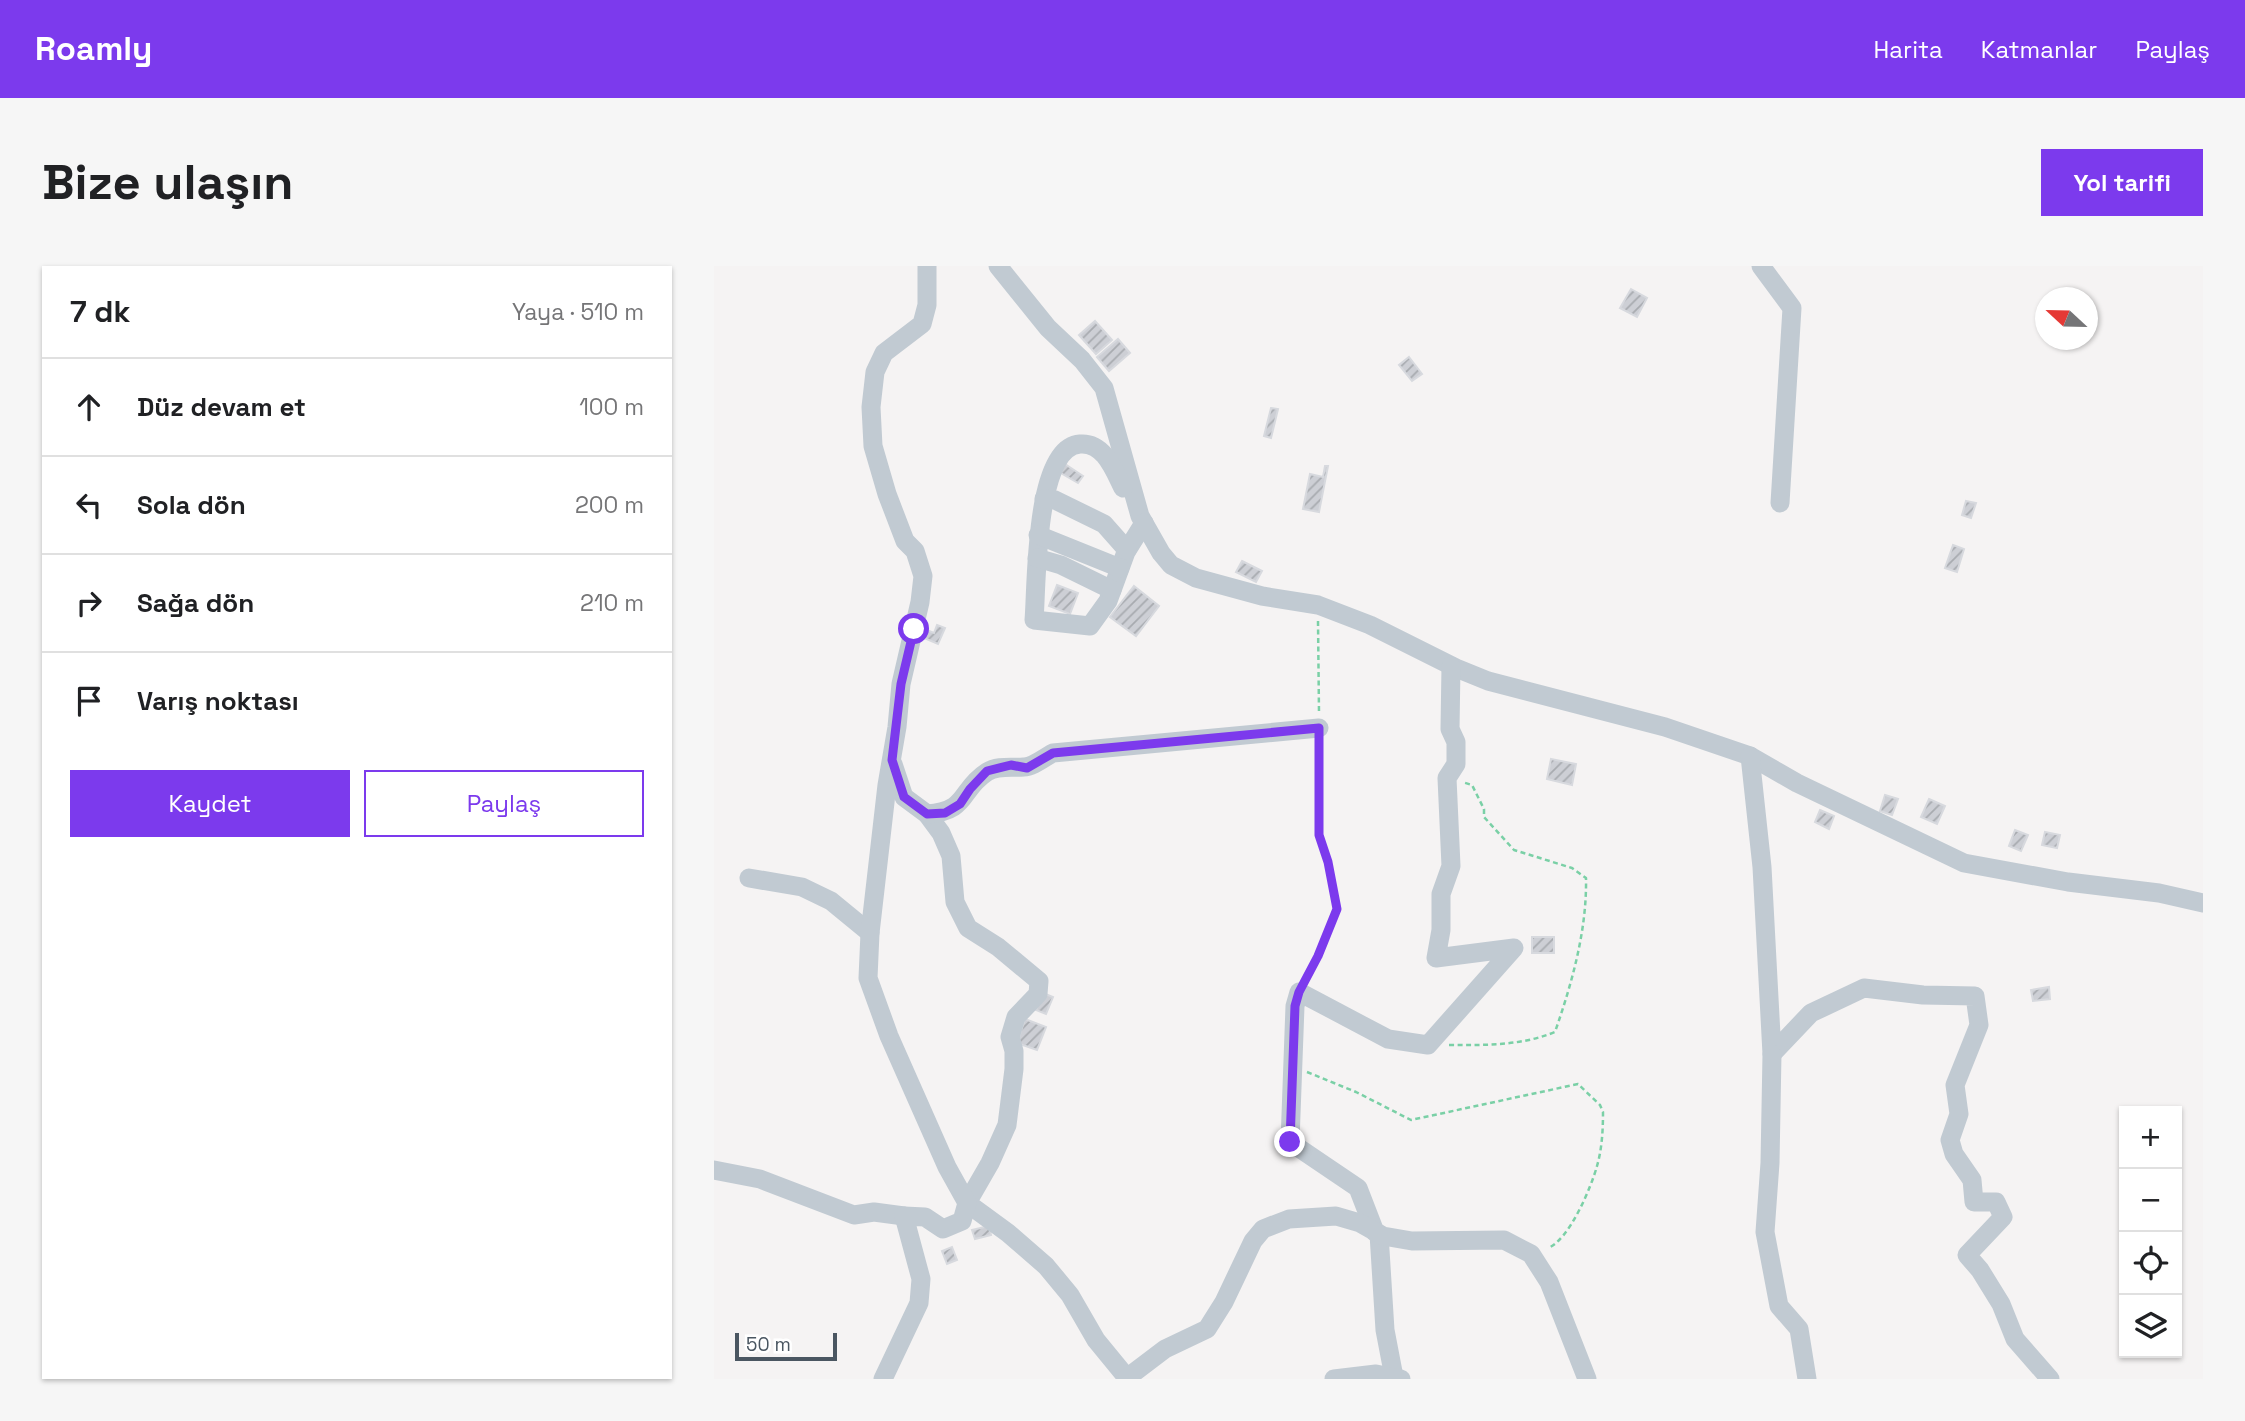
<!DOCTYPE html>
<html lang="tr">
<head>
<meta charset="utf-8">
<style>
  :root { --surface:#fff; --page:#f6f6f6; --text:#202124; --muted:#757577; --line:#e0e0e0; --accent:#7c3aed }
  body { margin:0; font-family:"Space Grotesk",sans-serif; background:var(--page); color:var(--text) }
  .controls { position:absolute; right:21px; bottom:21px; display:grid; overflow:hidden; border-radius:0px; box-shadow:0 2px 5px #0004 }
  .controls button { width:63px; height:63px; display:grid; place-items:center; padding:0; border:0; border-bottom:2px solid var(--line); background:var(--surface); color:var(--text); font:35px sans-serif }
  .compass { position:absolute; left:1321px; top:21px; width:63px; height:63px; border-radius:50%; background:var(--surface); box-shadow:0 2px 5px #0004; rotate:292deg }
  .scale { position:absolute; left:21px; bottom:18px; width:102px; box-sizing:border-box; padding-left:7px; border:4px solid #4a5661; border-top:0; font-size:19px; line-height:24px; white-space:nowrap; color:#4a5661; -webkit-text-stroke:5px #fff; paint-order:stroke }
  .stop { position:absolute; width:21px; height:21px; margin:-16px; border:5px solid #7c3aed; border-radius:50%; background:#fff }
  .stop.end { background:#7c3aed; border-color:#fff; box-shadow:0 2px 7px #0008 }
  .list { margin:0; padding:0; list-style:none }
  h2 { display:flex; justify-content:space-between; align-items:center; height:91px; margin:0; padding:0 28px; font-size:30px }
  h2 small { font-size:23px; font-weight:400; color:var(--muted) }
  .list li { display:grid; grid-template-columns:46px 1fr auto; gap:21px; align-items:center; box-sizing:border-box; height:98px; padding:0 28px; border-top:2px solid var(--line) }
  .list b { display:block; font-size:26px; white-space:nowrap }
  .list em { font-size:23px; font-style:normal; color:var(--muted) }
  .actions { display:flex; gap:14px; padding:21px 28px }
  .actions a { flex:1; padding:16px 0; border:2px solid var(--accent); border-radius:0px; text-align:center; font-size:24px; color:var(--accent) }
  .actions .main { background:var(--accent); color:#fff }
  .icon { flex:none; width:38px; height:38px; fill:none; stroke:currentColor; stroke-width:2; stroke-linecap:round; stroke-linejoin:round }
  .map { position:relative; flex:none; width:1489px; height:1113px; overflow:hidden; border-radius:0px }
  header { display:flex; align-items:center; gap:42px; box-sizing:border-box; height:98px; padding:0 35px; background:var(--accent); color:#fff }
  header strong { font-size:33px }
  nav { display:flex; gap:38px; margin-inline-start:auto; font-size:24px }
  .intro { display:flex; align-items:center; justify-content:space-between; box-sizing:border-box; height:168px; padding:0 42px }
  h1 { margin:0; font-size:49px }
  .button { padding:18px 32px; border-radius:0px; background:var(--accent); color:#fff; font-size:24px; font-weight:700 }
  main { display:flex; gap:42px; padding:0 42px }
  aside { flex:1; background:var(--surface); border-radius:0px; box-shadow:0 2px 5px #0004 }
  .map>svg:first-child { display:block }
</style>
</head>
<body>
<header>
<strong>Roamly</strong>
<nav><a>Harita</a><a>Katmanlar</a><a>Paylaş</a></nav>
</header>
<div class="intro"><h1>Bize ulaşın</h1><a class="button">Yol tarifi</a></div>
<main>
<aside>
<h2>7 dk<small>Yaya · 510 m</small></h2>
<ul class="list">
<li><svg class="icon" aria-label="ahead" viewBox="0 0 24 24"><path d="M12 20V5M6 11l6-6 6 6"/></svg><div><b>Düz devam et</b></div><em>100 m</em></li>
<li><svg class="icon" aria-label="left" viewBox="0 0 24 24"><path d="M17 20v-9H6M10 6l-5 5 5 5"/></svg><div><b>Sola dön</b></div><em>200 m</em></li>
<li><svg class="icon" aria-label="right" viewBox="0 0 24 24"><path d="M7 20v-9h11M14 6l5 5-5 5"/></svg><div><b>Sağa dön</b></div><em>210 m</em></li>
<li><svg class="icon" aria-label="arrive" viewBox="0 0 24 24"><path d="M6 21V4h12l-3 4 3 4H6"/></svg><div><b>Varış noktası</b></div></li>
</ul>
<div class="actions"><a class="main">Kaydet</a><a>Paylaş</a></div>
</aside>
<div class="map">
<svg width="1489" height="1113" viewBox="0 0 1489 1113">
  <defs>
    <pattern id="building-hatch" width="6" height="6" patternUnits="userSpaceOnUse" patternTransform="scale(1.75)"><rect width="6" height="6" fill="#cdcfd5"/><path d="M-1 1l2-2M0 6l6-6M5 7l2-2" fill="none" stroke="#a8abb0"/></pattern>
  </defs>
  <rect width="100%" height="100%" fill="#f5f3f3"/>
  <!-- building -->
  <g fill="url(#building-hatch)" stroke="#d7d9de" stroke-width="2">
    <polygon points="917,23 933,32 923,51 906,42"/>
    <polygon points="381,55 398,74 382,88 365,69"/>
    <polygon points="404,73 416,87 395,105 383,91"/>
    <polygon points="695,91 708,108 698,115 685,99"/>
    <polygon points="557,142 564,143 557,172 550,170"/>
    <polygon points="351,198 369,210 364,217 345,206"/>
    <polygon points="611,200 614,200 605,246 589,243 596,208 609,211"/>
    <polygon points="1252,235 1262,237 1257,252 1248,249"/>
    <polygon points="1239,279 1250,283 1243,306 1231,302"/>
    <polygon points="528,295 548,305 542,316 522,306"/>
    <polygon points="343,319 364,327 356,348 335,340"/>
    <polygon points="420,320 445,340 422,370 396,351"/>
    <polygon points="223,359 231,362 224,378 210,372 213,364 220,367"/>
    <polygon points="837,493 862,498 858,519 833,513"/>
    <polygon points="1171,529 1184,533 1178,549 1166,545"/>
    <polygon points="1215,533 1231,540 1223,558 1207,551"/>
    <polygon points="1106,544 1120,550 1115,563 1101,556"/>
    <polygon points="1301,564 1314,569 1307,585 1295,580"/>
    <polygon points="1331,566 1346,569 1343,582 1328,579"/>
    <rect x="818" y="671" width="22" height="16"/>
    <polygon points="1335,721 1336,733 1319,735 1317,724"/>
    <polygon points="329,727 339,731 332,748 322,744"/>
    <polygon points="311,753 332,761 323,784 303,777"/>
    <polygon points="275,960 277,969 261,973 258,964"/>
    <polygon points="238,981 243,994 233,998 228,985"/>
  </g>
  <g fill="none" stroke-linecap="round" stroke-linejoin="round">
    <!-- path -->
    <g stroke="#7ad0a6" stroke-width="2.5" stroke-dasharray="5 3.5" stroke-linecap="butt">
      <polyline points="604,355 605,447"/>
      <polyline points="593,711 604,690 623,643 614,596 605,569 605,478"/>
      <path d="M 735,779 C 772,779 806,780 841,766 C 858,717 873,664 872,612 L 858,602 L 800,584 L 770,551 L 770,543 L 758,519 L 748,516"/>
      <path d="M 593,806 L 642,826 L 697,854 L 864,818 L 886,839 L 889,846 C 889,864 888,883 883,900 C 877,922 855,974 834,982"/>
    </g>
    <!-- minor -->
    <g stroke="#c1cad2" stroke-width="19">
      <polyline points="284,0 334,62 368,94 390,122 426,250 447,287 457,299 482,312 548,330 604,339 656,359 742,402 774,415 951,461 1036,490 1083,517 1250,597 1354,616 1445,627 1489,637"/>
      <polyline points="1047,0 1078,42 1066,237"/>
      <path d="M 409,222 C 400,204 390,176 366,178 C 320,181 323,321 320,354 L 376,360 L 394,335 L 412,286 L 430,257"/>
      <polyline points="330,233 341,234 390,258 413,284"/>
      <polyline points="324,269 406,302"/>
      <polyline points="323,292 347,299 398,324"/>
      <polyline points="1036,490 1048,601 1058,788 1097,747 1150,722 1209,729 1261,730 1265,759 1241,819 1245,848 1236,874 1240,888 1258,914 1260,936 1282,936 1289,951 1253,989 1266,1004 1287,1038 1301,1073 1336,1113"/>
      <polyline points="179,498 190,531 213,548 227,567 237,590 241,636 254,662 284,681 325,715 324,728 302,751 296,771 300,785 300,803 293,859 276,897 253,937 294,967 332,1000 356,1029 382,1074 414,1113"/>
      <path d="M 213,548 C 255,545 245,524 273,506 C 284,499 298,502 310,501 C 319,501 331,491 339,487 L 605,462"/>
      <polyline points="35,612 88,621 117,635 156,667"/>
      <polyline points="1058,788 1056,897 1051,966 1065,1040 1085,1063 1093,1113"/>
      <polyline points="0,904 46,913 140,949 160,946 190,950"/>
      <polyline points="661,966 644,922 576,876 581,740 585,726 674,773 714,779 800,682 722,692 727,664 727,628 737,600 733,512 742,498 742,476 736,463 737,400"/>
      <polyline points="665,968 671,1064 680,1111"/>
      <polyline points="414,1111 451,1083 493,1063 510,1036 539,975 549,963 575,953 622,950 646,957 669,970 698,975 790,974 817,988 835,1016 873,1113"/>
      <polyline points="169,1113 205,1037 207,1013 190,950 211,951 229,963 248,955 253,937 233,901 175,770 154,712 156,667 173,519 183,461 187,418 206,336 209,310 201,285 191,275 173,228 159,180 157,141 161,106 170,87 208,58 213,39 213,0"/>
      <polyline points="620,1113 662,1108 687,1113"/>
    </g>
  </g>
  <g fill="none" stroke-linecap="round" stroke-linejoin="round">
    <!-- route -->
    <polyline stroke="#7c3aed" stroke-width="9" points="200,363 187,418 178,494 190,531 213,548 231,547 246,538 256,523 273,505 297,499 313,502 339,487 605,462 605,569 614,596 623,643 604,690 585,726 581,740 576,876"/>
  </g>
</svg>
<div class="controls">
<button>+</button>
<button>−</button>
<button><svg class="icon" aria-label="locate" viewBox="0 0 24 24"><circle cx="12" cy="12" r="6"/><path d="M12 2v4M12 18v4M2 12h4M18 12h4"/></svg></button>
<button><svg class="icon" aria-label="layers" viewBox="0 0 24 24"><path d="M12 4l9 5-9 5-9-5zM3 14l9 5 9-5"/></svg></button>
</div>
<svg class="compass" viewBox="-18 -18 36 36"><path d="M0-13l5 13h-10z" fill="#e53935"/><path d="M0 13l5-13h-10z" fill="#757577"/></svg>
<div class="scale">50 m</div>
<div class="stop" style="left:200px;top:363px"></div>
<div class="stop end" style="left:576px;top:876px"></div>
</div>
</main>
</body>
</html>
